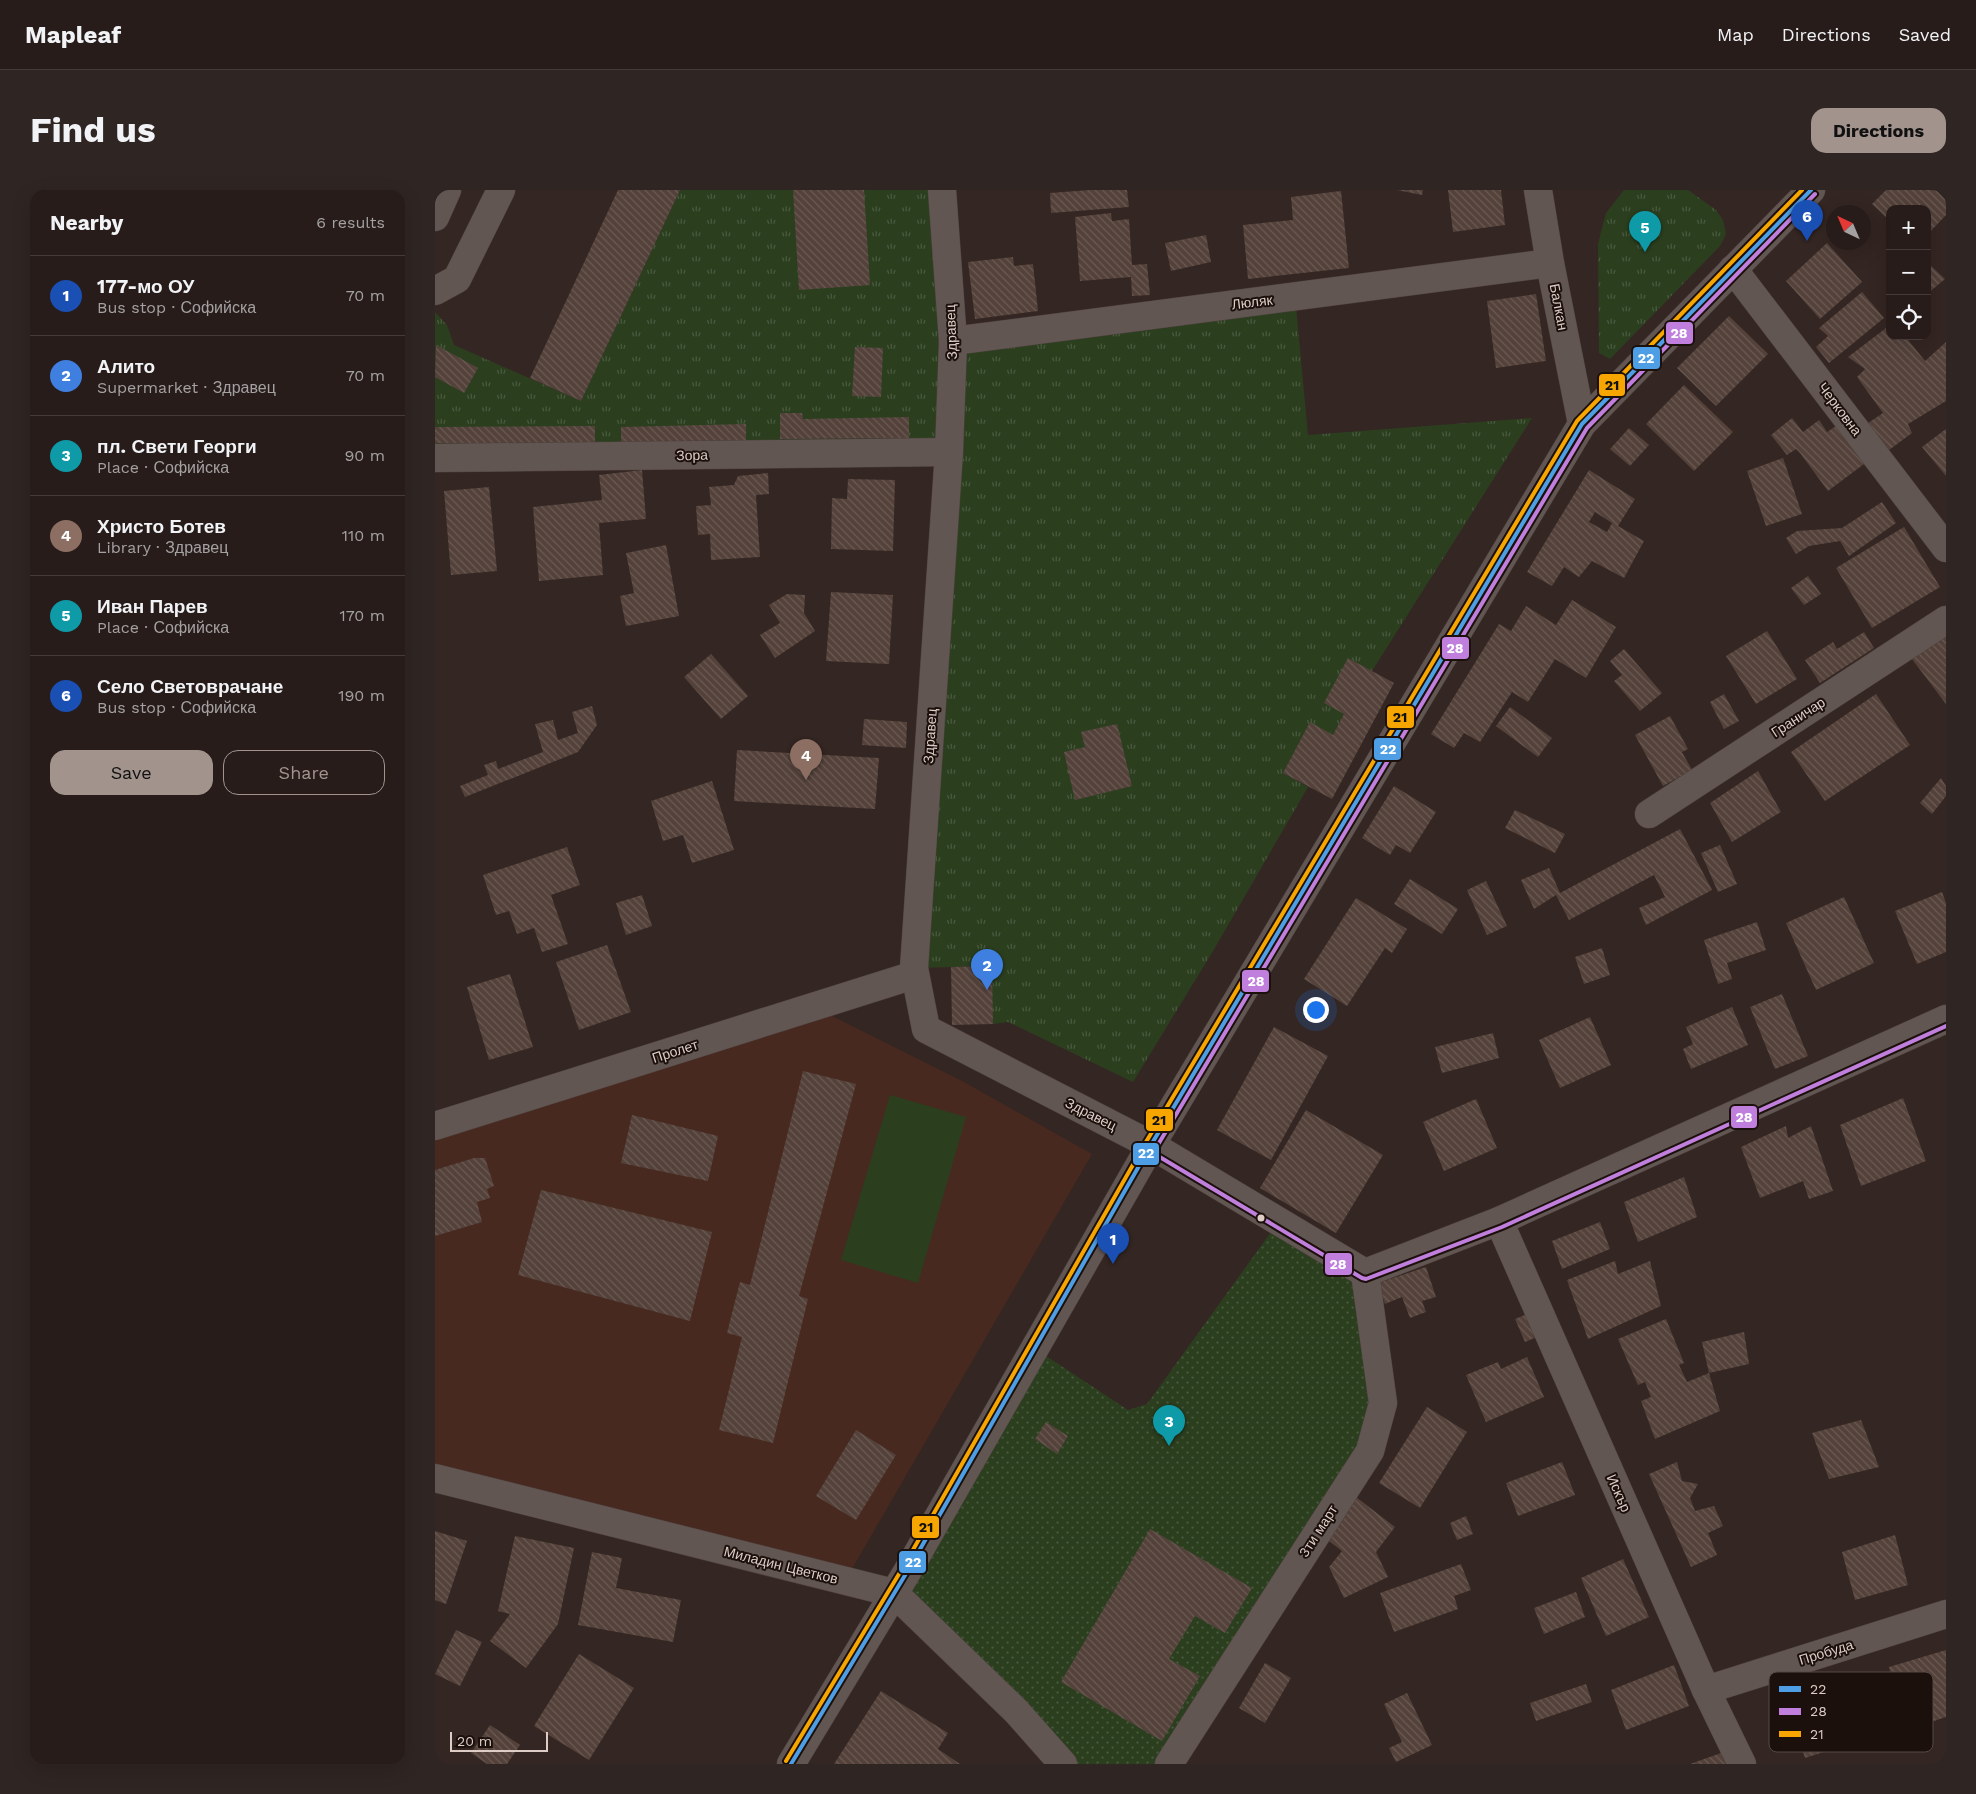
<!DOCTYPE html>
<html lang="en">
<head>
<meta charset="utf-8">
<style>
  :root { --surface:#271c1a; --page:#2f2523; --text:#f1f3f6; --muted:#a4a1a2; --line:#433a39; --accent:#a2938d }
  body { margin:0; font-family:"Work Sans",sans-serif; background:var(--page); color:var(--text) }
  .controls { position:absolute; right:15px; top:15px; display:grid; overflow:hidden; border-radius:10px; box-shadow:0 5px 20px #0002 }
  .controls button { width:45px; height:45px; display:grid; place-items:center; padding:0; border:0; border-bottom:1px solid var(--line); background:var(--surface); color:var(--text); font:25px sans-serif }
  .compass { position:absolute; left:1391px; top:15px; width:45px; height:45px; border-radius:50%; background:var(--surface); box-shadow:0 5px 20px #0002; rotate:316deg }
  .scale { position:absolute; left:15px; bottom:12px; width:98px; box-sizing:border-box; padding-left:5px; border:2px solid #decdc7; border-top:0; font-size:14px; line-height:18px; white-space:nowrap; color:#decdc7; -webkit-text-stroke:4px #1b100c; paint-order:stroke }
  .you { position:absolute; left:880px; top:819px; width:18px; height:18px; margin:-12px; border:4px solid #fff; border-radius:50%; background:#1a73e8; box-shadow:0 0 0 8px #1a73e833 }
  .badge { display:grid; place-items:center; width:32px; height:32px; border-radius:50%; background:var(--accent); color:#fff; font-size:16px; font-weight:700 }
  .pin { position:absolute; translate:-50% -41px; filter:drop-shadow(0 1px 2px #0008) }
  .pin::after { content:''; position:absolute; top:26px; width:18px; height:15px; background:inherit; clip-path:polygon(0 0,100% 0,50% 100%) }
  .list { margin:0; padding:0; list-style:none }
  h2 { display:flex; justify-content:space-between; align-items:center; height:65px; margin:0; padding:0 20px; font-size:21px }
  h2 small { font-size:16px; font-weight:400; color:var(--muted) }
  .list li { display:grid; grid-template-columns:32px 1fr auto; gap:15px; align-items:center; box-sizing:border-box; height:80px; padding:0 20px; border-top:1px solid var(--line) }
  .list b { display:block; font-size:19px; white-space:nowrap }
  .list p { margin:0; font-size:16px; white-space:nowrap; color:var(--muted) }
  .list em { font-size:16px; font-style:normal; color:var(--muted) }
  .actions { display:flex; gap:10px; padding:15px 20px }
  .actions a { flex:1; padding:11px 0; border:1px solid var(--accent); border-radius:15px; text-align:center; font-size:18px; color:var(--accent) }
  .actions .main { background:var(--accent); color:#111 }
  .icon { flex:none; width:28px; height:28px; fill:none; stroke:currentColor; stroke-width:2; stroke-linecap:round; stroke-linejoin:round }
  .map { position:relative; flex:none; width:1511px; height:1574px; overflow:hidden; border-radius:15px }
  header { display:flex; align-items:center; gap:30px; box-sizing:border-box; height:70px; padding:0 25px; background:var(--surface); border-bottom:1px solid var(--line) }
  header strong { font-size:24px }
  nav { display:flex; gap:28px; margin-inline-start:auto; font-size:18px }
  .intro { display:flex; align-items:center; justify-content:space-between; box-sizing:border-box; height:120px; padding:0 30px }
  h1 { margin:0; font-size:35px }
  .button { padding:12px 22px; border-radius:15px; background:var(--accent); color:#111; font-size:18px; font-weight:700 }
  main { display:flex; gap:30px; padding:0 30px }
  aside { flex:1; background:var(--surface); border-radius:15px; box-shadow:0 5px 20px #0002 }
  .map>svg:first-child { display:block }
</style>
</head>
<body>
<header>
<strong>Mapleaf</strong>
<nav><a>Map</a><a>Directions</a><a>Saved</a></nav>
</header>
<div class="intro"><h1>Find us</h1><a class="button">Directions</a></div>
<main>
<aside>
<h2>Nearby<small>6 results</small></h2>
<ul class="list">
<li><span class="badge" style="background:#1a4fb4">1</span><div><b>177-мо ОУ</b><p>Bus stop · Софийска</p></div><em>70 m</em></li>
<li><span class="badge" style="background:#3f7fe0">2</span><div><b>Алито</b><p>Supermarket · Здравец</p></div><em>70 m</em></li>
<li><span class="badge" style="background:#0f9aa8">3</span><div><b>пл. Свети Георги</b><p>Place · Софийска</p></div><em>90 m</em></li>
<li><span class="badge" style="background:#8d6e63">4</span><div><b>Христо Ботев</b><p>Library · Здравец</p></div><em>110 m</em></li>
<li><span class="badge" style="background:#0f9aa8">5</span><div><b>Иван Парев</b><p>Place · Софийска</p></div><em>170 m</em></li>
<li><span class="badge" style="background:#1a4fb4">6</span><div><b>Село Световрачане</b><p>Bus stop · Софийска</p></div><em>190 m</em></li>
</ul>
<div class="actions"><a class="main">Save</a><a>Share</a></div>
</aside>
<div class="map">
<svg width="1511" height="1574" viewBox="0 0 1511 1574">
  <defs>
    <pattern id="grass-tufts" width="24" height="20" patternUnits="userSpaceOnUse" patternTransform="scale(1.25)"><rect width="24" height="20" fill="#2b3f1f"/><path d="M3 7l-1-3M5 7V3M7 7l1-3M15 17l-1-3M17 17v-4M19 17l1-3" fill="none" stroke="#495a3e"/></pattern>
    <pattern id="park-dots" width="8" height="8" patternUnits="userSpaceOnUse" patternTransform="scale(1.25)"><rect width="8" height="8" fill="#2b3f1f"/><path d="M2 2h.1M6 6h.1" fill="none" stroke="#495a3e" stroke-width="1.8" stroke-linecap="round"/></pattern>
    <pattern id="building-back-hatch" width="6" height="6" patternUnits="userSpaceOnUse" patternTransform="scale(1.25)"><rect width="6" height="6" fill="#53413a"/><path d="M-1 5l2 2M0 0l6 6M5-1l2 2" fill="none" stroke="#6b5b55"/></pattern>
  </defs>
  <rect width="100%" height="100%" fill="#342622"/>
  <!-- built -->
  <polygon fill="#47291f" points="379,817 529,892 657,964 410,1391 0,1288 0,936"/>
  <!-- grass -->
  <g fill="url(#grass-tufts)">
    <polygon points="245,0 507,0 518,150 860,106 873,245 1097,228 937,481 914,469 909,524 898,545 875,533 848,583 873,597 778,761 698,892 573,832 558,834 556,776 479,778 513,262 0,268 0,122 12,135 19,155 146,211"/>
    <polygon points="1189,0 1253,0 1281,20 1288,30 1291,44 1285,56 1175,169 1164,163 1163,54 1171,23"/>
  </g>
  <!-- park -->
  <polygon fill="url(#park-dots)" points="844,1031 930,1083 948,1213 734,1574 628,1574 459,1403 599,1158 693,1220 712,1214"/>
  <!-- garden -->
  <polygon fill="#2b3f1f" points="455,905 531,927 483,1093 406,1070"/>
  <!-- building -->
  <g fill="url(#building-back-hatch)" fill-rule="evenodd">
    <polygon points="183,0 245,0 146,211 95,188"/>
    <polygon points="358,0 429,0 435,95 364,100"/>
    <polygon points="655,0 692,0 694,17 616,23 615,3"/>
    <polygon points="962,0 988,0 987,5"/>
    <polygon points="1013,0 1066,0 1070,35 1018,42"/>
    <polygon points="1451,0 1501,0 1511,10 1511,25 1492,45 1492,19 1455,19 1455,31 1437,14"/>
    <polygon points="906,1 914,78 813,89 808,35 858,30 856,7"/>
    <polygon points="676,23 677,31 694,29 697,75 712,74 715,105 697,106 696,87 645,91 640,27"/>
    <polygon points="771,45 776,72 736,81 730,53"/>
    <polygon points="1392,53 1427,92 1385,129 1351,91"/>
    <polygon points="578,67 579,76 598,74 603,121 540,129 533,72"/>
    <polygon points="1492,72 1510,89 1492,104"/>
    <polygon points="1427,102 1449,128 1394,173 1381,157 1393,146 1384,138"/>
    <polygon points="1101,104 1111,171 1061,178 1052,111"/>
    <polygon points="1294,126 1333,164 1281,216 1242,178"/>
    <polygon points="1455,135 1455,146 1470,146 1490,171 1511,152 1511,211 1473,234 1477,243 1454,260 1433,233 1448,223 1422,187 1430,179 1413,167"/>
    <polygon points="1,155 43,178 29,203 0,187"/>
    <polygon points="420,157 448,158 446,207 417,206"/>
    <polygon points="1249,195 1298,242 1259,281 1211,234"/>
    <polygon points="345,223 367,223 368,229 474,227 474,248 345,249"/>
    <polygon points="1357,228 1368,242 1384,230 1392,242 1401,236 1429,274 1393,301 1365,263 1361,259 1352,265 1336,245"/>
    <polygon points="311,234 311,250 186,253 186,237"/>
    <polygon points="160,236 160,253 0,253 0,237"/>
    <polygon points="1194,238 1214,255 1195,276 1175,259"/>
    <polygon points="1511,239 1511,286 1487,257"/>
    <polygon points="1348,268 1367,324 1331,336 1312,281"/>
    <polygon points="207,280 211,329 164,333 168,385 104,391 98,317 167,310 164,285"/>
    <path d="M 1154,280 L 1200,309 L 1183,336 L 1209,351 L 1189,388 L 1157,371 L 1144,387 L 1129,377 L 1117,396 L 1092,382 ZM 1160,322 L 1177,333 L 1172,342 L 1154,332 Z"/>
    <polygon points="333,283 334,304 321,305 325,367 276,370 275,344 263,345 261,316 276,315 274,297 299,295 303,286"/>
    <polygon points="413,289 460,290 458,361 396,359 397,308 412,309"/>
    <polygon points="54,297 62,381 16,385 9,301"/>
    <polygon points="1447,312 1461,333 1414,366 1405,351 1374,356 1361,364 1351,348 1362,341 1407,338"/>
    <polygon points="1469,337 1505,397 1437,438 1401,378"/>
    <polygon points="231,355 244,426 191,436 185,406 199,403 191,363"/>
    <polygon points="1373,386 1386,404 1369,415 1356,398"/>
    <polygon points="396,402 458,405 454,474 391,471"/>
    <polygon points="352,404 370,405 369,423 380,441 340,468 325,445 345,433 334,415"/>
    <polygon points="1137,410 1181,437 1151,488 1120,469 1093,512 1077,502 1045,552 1029,543 1019,558 996,544 1064,434 1076,441 1091,416 1121,435"/>
    <polygon points="1332,441 1362,489 1321,514 1291,466"/>
    <polygon points="1429,442 1439,458 1385,493 1370,470 1398,452 1402,459"/>
    <polygon points="1511,444 1511,514 1477,469"/>
    <polygon points="1189,459 1227,503 1205,521 1179,491 1187,485 1175,471"/>
    <polygon points="276,464 313,506 286,529 249,487"/>
    <polygon points="913,468 959,493 897,609 848,583 875,532 898,545 909,524 889,513"/>
    <polygon points="1289,504 1304,531 1289,539 1275,512"/>
    <polygon points="1441,504 1475,555 1390,611 1356,562"/>
    <polygon points="157,516 162,535 143,562 30,607 25,596 53,585 49,575 61,571 63,579 108,562 100,534 118,530 123,550 143,543 137,522"/>
    <polygon points="1075,517 1117,548 1103,567 1061,536"/>
    <polygon points="1235,526 1253,559 1247,562 1257,580 1228,596 1200,545"/>
    <polygon points="429,529 472,532 471,558 427,555"/>
    <polygon points="682,534 697,596 640,610 629,562 650,557 646,542"/>
    <polygon points="302,560 444,568 440,619 299,611"/>
    <polygon points="1323,581 1346,622 1297,652 1275,613"/>
    <polygon points="1506,588 1511,596 1511,606 1497,624 1485,613"/>
    <polygon points="277,591 299,660 257,673 248,645 228,651 216,611"/>
    <polygon points="959,596 1001,622 975,663 961,655 955,665 927,648"/>
    <polygon points="1080,620 1130,644 1120,663 1070,638"/>
    <polygon points="1245,639 1277,700 1211,735 1204,718 1230,707 1219,685 1134,730 1121,705 1099,719 1086,690 1114,678 1125,703"/>
    <polygon points="1285,655 1302,694 1283,702 1266,663"/>
    <polygon points="132,657 145,695 116,705 133,754 107,762 99,738 82,744 74,721 61,725 48,685"/>
    <polygon points="975,689 1023,719 1007,744 959,714"/>
    <polygon points="1051,691 1072,736 1052,745 1032,700"/>
    <polygon points="1507,702 1511,713 1511,762 1482,774 1460,721"/>
    <polygon points="207,705 217,736 191,745 181,713"/>
    <polygon points="1409,707 1439,773 1381,800 1351,733"/>
    <polygon points="921,708 972,739 957,763 950,758 912,816 869,789"/>
    <polygon points="1322,732 1331,760 1292,773 1297,789 1283,794 1269,750"/>
    <polygon points="172,755 196,822 144,840 121,772"/>
    <polygon points="1167,758 1175,785 1149,794 1140,767"/>
    <polygon points="557,776 558,834 517,835 516,777"/>
    <polygon points="75,784 98,857 54,870 32,797"/>
    <polygon points="1347,804 1373,866 1340,879 1315,817"/>
    <polygon points="1297,817 1313,855 1256,879 1248,859 1258,854 1251,837"/>
    <polygon points="1155,827 1176,875 1125,898 1104,850"/>
    <polygon points="839,837 893,866 836,970 782,940"/>
    <polygon points="1058,843 1064,868 1007,883 1000,857"/>
    <polygon points="368,881 421,894 364,1106 373,1109 338,1253 284,1240 307,1147 292,1143 305,1092 315,1095"/>
    <polygon points="1468,908 1491,971 1426,996 1405,935"/>
    <polygon points="1041,909 1062,958 1009,981 988,932"/>
    <polygon points="871,920 948,965 901,1043 825,998"/>
    <polygon points="197,925 283,946 273,991 186,973"/>
    <polygon points="1351,936 1353,948 1376,936 1398,1001 1374,1009 1368,991 1325,1008 1306,957"/>
    <polygon points="39,968 50,968 59,996 52,999 55,1008 42,1012 47,1032 0,1046 0,980"/>
    <polygon points="1249,987 1262,1027 1203,1052 1189,1012"/>
    <polygon points="106,1000 277,1042 255,1131 83,1085"/>
    <polygon points="1165,1032 1175,1059 1127,1079 1117,1051"/>
    <polygon points="1180,1071 1183,1084 1215,1071 1226,1116 1153,1149 1132,1090"/>
    <polygon points="991,1077 1001,1107 987,1111 991,1122 975,1128 967,1107 950,1114 943,1093"/>
    <polygon points="1097,1122 1107,1145 1090,1152 1080,1129"/>
    <polygon points="1231,1129 1249,1173 1244,1175 1252,1192 1274,1183 1285,1221 1220,1249 1206,1211 1216,1207 1210,1192 1203,1195 1183,1149"/>
    <polygon points="1309,1142 1314,1174 1274,1183 1267,1152"/>
    <polygon points="1092,1167 1109,1207 1051,1232 1031,1185 1063,1172 1066,1179"/>
    <polygon points="992,1217 1032,1242 985,1318 944,1293"/>
    <polygon points="1426,1230 1444,1277 1394,1289 1377,1243"/>
    <polygon points="611,1232 633,1246 622,1264 600,1249"/>
    <polygon points="421,1240 461,1265 421,1330 381,1306"/>
    <polygon points="1127,1272 1140,1305 1083,1326 1071,1293"/>
    <polygon points="1242,1272 1247,1291 1263,1294 1255,1308 1260,1321 1279,1316 1288,1336 1273,1343 1282,1365 1256,1377 1214,1284"/>
    <polygon points="921,1307 960,1337 941,1362 953,1387 909,1408 894,1377 907,1361 890,1348"/>
    <polygon points="1031,1326 1038,1344 1022,1350 1015,1333"/>
    <polygon points="715,1339 817,1398 790,1443 760,1426 734,1469 765,1486 727,1551 626,1492"/>
    <polygon points="0,1341 32,1351 11,1414 0,1410"/>
    <polygon points="1460,1345 1473,1395 1420,1410 1407,1362"/>
    <polygon points="80,1346 139,1358 123,1434 91,1478 55,1451 75,1424 63,1421"/>
    <polygon points="157,1362 187,1368 181,1398 246,1410 238,1452 143,1435"/>
    <polygon points="1188,1369 1214,1427 1171,1446 1146,1388"/>
    <polygon points="1026,1374 1036,1400 1019,1406 1023,1419 959,1442 945,1403"/>
    <polygon points="1141,1402 1150,1427 1109,1444 1099,1418"/>
    <polygon points="21,1440 47,1452 25,1496 0,1484"/>
    <polygon points="1511,1460 1511,1527 1469,1541 1454,1477"/>
    <polygon points="144,1464 199,1498 154,1570 99,1536"/>
    <polygon points="830,1473 856,1488 830,1533 804,1518"/>
    <polygon points="1239,1475 1254,1516 1191,1540 1176,1500"/>
    <polygon points="1399,1483 1420,1552 1370,1568 1348,1501"/>
    <polygon points="1151,1494 1157,1512 1101,1531 1095,1513"/>
    <polygon points="446,1501 513,1543 503,1559 525,1574 399,1574"/>
    <polygon points="972,1503 997,1555 961,1572 954,1558 967,1552 949,1514"/>
    <polygon points="55,1535 85,1555 72,1574 52,1574 36,1563"/>
    <polygon points="1289,1562 1296,1574 1255,1574"/>
  </g>
  <g fill="none" stroke-linecap="round" stroke-linejoin="round">
    <!-- minor casing -->
    <g stroke="#4e413e" stroke-width="29">
      <g id="minor">
        <polyline points="507,0 518,151 514,262 479,778 491,839 716,955 930,1083 1064,1031 1511,829"/>
        <polyline points="1103,0 1115,73 1147,234"/>
        <polyline points="0,27 12,0"/>
        <polyline points="1298,79 1511,358"/>
        <polyline points="0,101 22,89 66,0"/>
        <polyline points="518,151 1115,73"/>
        <polyline points="0,268 514,262"/>
        <polyline points="1214,624 1511,430"/>
        <polyline points="0,936 479,785"/>
        <polyline points="1064,1031 1271,1500 1307,1574"/>
        <polyline points="0,1288 459,1403 581,1521 628,1574"/>
        <polyline points="1271,1500 1511,1424"/>
        <polyline points="356,1574 472,1382 716,955 1147,234 1376,0"/>
        <polyline points="734,1574 935,1261 948,1213 930,1083"/>
      </g>
    </g>
    <!-- minor -->
    <use href="#minor" stroke="#625653" stroke-width="28"/>
    <!-- bus-1 casing -->
    <g stroke="#1b100c" stroke-width="8">
      <polyline id="bus-1" points="356,1574 472,1382 716,955 1147,234 1376,0"/>
    </g>
    <!-- bus-2 casing -->
    <g stroke="#1b100c" stroke-width="8">
      <g id="bus-2">
        <polyline points="721,958 1152,238 1380,4"/>
        <polyline points="713,960 927,1088 931,1089 1067,1037 1511,836"/>
      </g>
    </g>
    <!-- bus-3 casing -->
    <g stroke="#1b100c" stroke-width="8">
      <polyline id="bus-3" points="351,1571 467,1379 711,952 1142,231 1367,0"/>
    </g>
    <!-- bus-1 -->
    <use href="#bus-1" stroke="#4d9ee5" stroke-width="4"/>
    <!-- bus-2 -->
    <use href="#bus-2" stroke="#c07fdc" stroke-width="4"/>
    <!-- bus-3 -->
    <use href="#bus-3" stroke="#f7a600" stroke-width="4"/>
  </g>
  <!-- markers -->
  <circle fill="#decdc7" stroke="#1b100c" stroke-width="2" cx="826" cy="1028" r="4.5"/>
  <g text-anchor="middle" stroke-width="4" stroke-linejoin="round" paint-order="stroke">
    <!-- street labels -->
    <g font-size="14" fill="#decdc7" stroke="#1b100c">
      <text transform="translate(817 112) rotate(-7)" y="5">Люляк</text>
      <text transform="translate(1124 117) rotate(79)" y="5">Балкан</text>
      <text transform="translate(516 142) rotate(-92)" y="5">Здравец</text>
      <text transform="translate(1405 219) rotate(53)" y="5">Черковна</text>
      <text transform="translate(257 265) rotate(-1)" y="5">Зора</text>
      <text transform="translate(1363 527) rotate(-33)" y="5">Граничар</text>
      <text transform="translate(495 546) rotate(-86)" y="5">Здравец</text>
      <text transform="translate(240 861) rotate(-18)" y="5">Пролет</text>
      <text transform="translate(656 924) rotate(27)" y="5">Здравец</text>
      <text transform="translate(1184 1303) rotate(66)" y="5">Искър</text>
      <text transform="translate(883 1341) rotate(-57)" y="5">3ти март</text>
      <text transform="translate(346 1375) rotate(14)" y="5">Миладин Цветков</text>
      <text transform="translate(1391 1462) rotate(-17)" y="5">Пробуда</text>
    </g>
  </g>
  <!-- legend -->
  <rect x="1334" y="1482" width="164" height="80" rx="8" fill="#1b100c" stroke="#564944" stroke-width="1"/>
  <rect x="1344" y="1496" width="22" height="6" fill="#4d9ee5"/>
  <rect x="1344" y="1518" width="22" height="7" fill="#c07fdc"/>
  <rect x="1344" y="1541" width="22" height="6" fill="#f7a600"/>
  <g font-size="14" fill="#decdc7">
    <text x="1375" y="1504">22</text>
    <text x="1375" y="1526">28</text>
    <text x="1375" y="1549">21</text>
  </g>
  <g stroke="#1b100c" stroke-width="2">
    <rect x="1230" y="131" width="29" height="24" rx="5" fill="#c07fdc"/>
    <rect x="1197" y="156" width="29" height="24" rx="5" fill="#4d9ee5"/>
    <rect x="1163" y="183" width="28" height="24" rx="5" fill="#f7a600"/>
    <rect x="1006" y="446" width="29" height="24" rx="5" fill="#c07fdc"/>
    <rect x="951" y="515" width="29" height="24" rx="5" fill="#f7a600"/>
    <rect x="938" y="547" width="29" height="24" rx="5" fill="#4d9ee5"/>
    <rect x="806" y="779" width="29" height="24" rx="5" fill="#c07fdc"/>
    <rect x="1295" y="915" width="28" height="24" rx="5" fill="#c07fdc"/>
    <rect x="710" y="918" width="29" height="24" rx="5" fill="#f7a600"/>
    <rect x="697" y="952" width="28" height="24" rx="5" fill="#4d9ee5"/>
    <rect x="889" y="1062" width="29" height="24" rx="5" fill="#c07fdc"/>
    <rect x="476" y="1325" width="29" height="24" rx="5" fill="#f7a600"/>
    <rect x="463" y="1360" width="29" height="24" rx="5" fill="#4d9ee5"/>
  </g>
  <g font-size="14" text-anchor="middle" font-weight="bold" fill="#fff">
    <text x="1244" y="148">28</text>
    <text x="1211" y="173">22</text>
    <text x="1020" y="463">28</text>
    <text x="953" y="564">22</text>
    <text x="821" y="796">28</text>
    <text x="1309" y="932">28</text>
    <text x="711" y="968">22</text>
    <text x="903" y="1079">28</text>
    <text x="478" y="1377">22</text>
  </g>
  <g font-size="14" text-anchor="middle" font-weight="bold" fill="#111">
    <text x="1177" y="200">21</text>
    <text x="965" y="532">21</text>
    <text x="724" y="935">21</text>
    <text x="491" y="1342">21</text>
  </g>
</svg>
<div class="controls">
<button>+</button>
<button>−</button>
<button><svg class="icon" aria-label="locate" viewBox="0 0 24 24"><circle cx="12" cy="12" r="6"/><path d="M12 2v4M12 18v4M2 12h4M18 12h4"/></svg></button>
</div>
<svg class="compass" viewBox="-18 -18 36 36"><path d="M0-13l5 13h-10z" fill="#e53935"/><path d="M0 13l5-13h-10z" fill="#a4a1a2"/></svg>
<div class="scale">20 m</div>
<div class="you"></div>
<div class="pin badge" style="left:678px;top:1074px;background:#1a4fb4">1</div>
<div class="pin badge" style="left:552px;top:800px;background:#3f7fe0">2</div>
<div class="pin badge" style="left:734px;top:1256px;background:#0f9aa8">3</div>
<div class="pin badge" style="left:371px;top:590px;background:#8d6e63">4</div>
<div class="pin badge" style="left:1210px;top:62px;background:#0f9aa8">5</div>
<div class="pin badge" style="left:1372px;top:51px;background:#1a4fb4">6</div>
</div>
</main>
</body>
</html>
